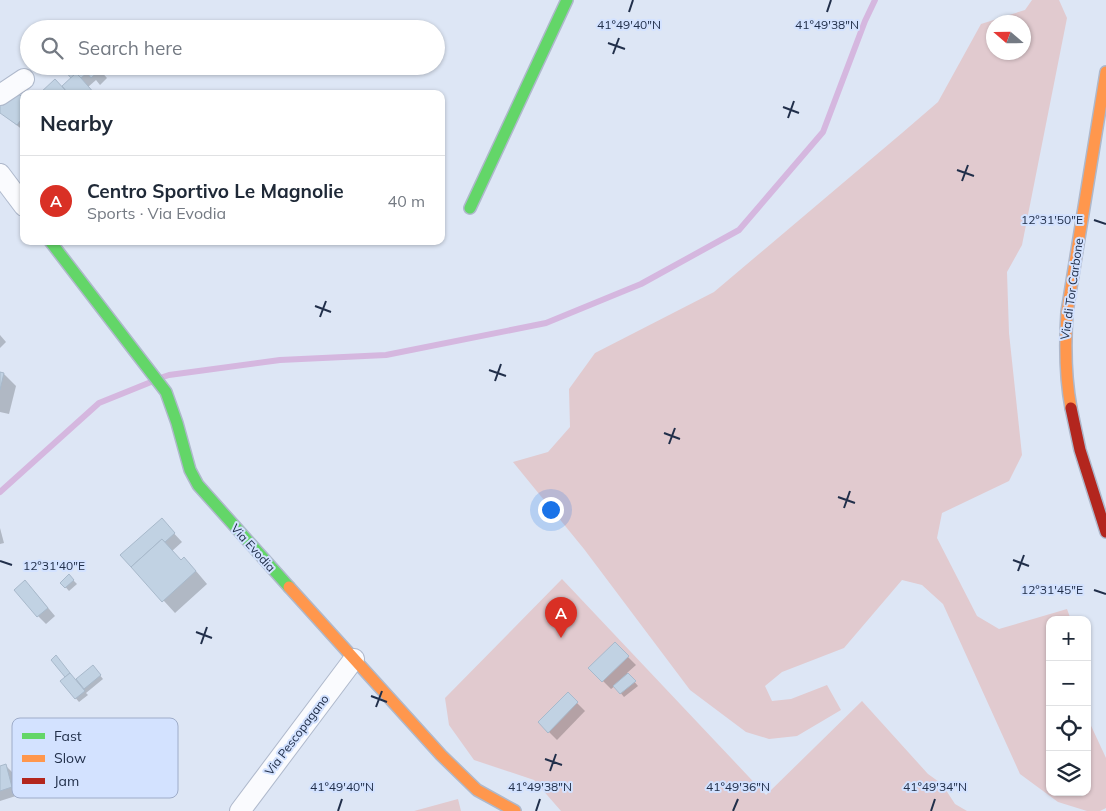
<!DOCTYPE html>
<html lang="en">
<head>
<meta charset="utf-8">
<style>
  :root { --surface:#fff; --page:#f6f6f7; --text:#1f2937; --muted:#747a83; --line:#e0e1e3; --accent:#d93025 }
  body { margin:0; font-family:Mulish,sans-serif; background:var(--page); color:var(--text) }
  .controls { position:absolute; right:15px; bottom:15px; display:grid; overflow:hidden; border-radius:10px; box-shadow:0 1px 4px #0004 }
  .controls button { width:45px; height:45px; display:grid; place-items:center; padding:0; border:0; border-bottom:1px solid var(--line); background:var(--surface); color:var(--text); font:25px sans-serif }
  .compass { position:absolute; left:986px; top:15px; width:45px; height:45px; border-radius:50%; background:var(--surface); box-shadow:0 1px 4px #0004; rotate:290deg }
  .you { position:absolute; left:550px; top:509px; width:18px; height:18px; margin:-12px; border:4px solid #fff; border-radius:50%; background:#1a73e8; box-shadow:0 0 0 8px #1a73e833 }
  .badge { display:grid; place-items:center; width:32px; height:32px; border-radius:50%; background:var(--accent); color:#fff; font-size:16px; font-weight:700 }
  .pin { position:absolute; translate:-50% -41px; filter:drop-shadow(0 1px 2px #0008) }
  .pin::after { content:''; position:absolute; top:26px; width:18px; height:15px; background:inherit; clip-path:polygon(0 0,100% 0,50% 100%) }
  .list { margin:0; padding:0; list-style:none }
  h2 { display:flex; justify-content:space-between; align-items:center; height:65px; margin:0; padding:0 20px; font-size:21px }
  h2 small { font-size:16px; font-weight:400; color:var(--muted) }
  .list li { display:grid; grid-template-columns:32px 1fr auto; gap:15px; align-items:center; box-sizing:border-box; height:90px; padding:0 20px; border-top:1px solid var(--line) }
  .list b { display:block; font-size:19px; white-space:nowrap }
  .list p { margin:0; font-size:16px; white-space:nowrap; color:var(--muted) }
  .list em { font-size:16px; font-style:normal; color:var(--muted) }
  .icon { flex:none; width:28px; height:28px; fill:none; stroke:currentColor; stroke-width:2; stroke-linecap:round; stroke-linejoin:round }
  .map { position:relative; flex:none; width:1106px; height:811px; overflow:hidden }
  .search { position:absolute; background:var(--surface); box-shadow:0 1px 4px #0004; left:20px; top:20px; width:425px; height:55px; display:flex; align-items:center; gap:12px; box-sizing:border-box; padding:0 18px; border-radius:28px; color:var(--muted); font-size:19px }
  .panel { position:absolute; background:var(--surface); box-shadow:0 1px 4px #0004; left:20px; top:90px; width:425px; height:155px; border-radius:10px }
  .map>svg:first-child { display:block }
</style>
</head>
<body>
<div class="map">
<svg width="1106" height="811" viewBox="0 0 1106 811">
  <rect width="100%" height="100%" fill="#dde6f5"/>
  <!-- green -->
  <g fill="#e1cacf" fill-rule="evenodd">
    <path d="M 1032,0 L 1059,0 L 1067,18 L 1022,245 L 1007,272 L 1009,333 L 1022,455 L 1009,481 L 942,513 L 937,538 L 977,616 L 999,629 L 1067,609 L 1071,620 L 1050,620 L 1050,792 L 1087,792 L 1087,717 L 1106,758 L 1106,808 L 1100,811 L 1087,811 L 1058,802 L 1020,774 L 943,604 L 922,585 L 902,580 L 844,648 L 782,672 L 765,686 L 772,701 L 791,699 L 827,685 L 841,710 L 797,736 L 769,739 L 746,732 L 690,690 L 584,549 L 513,462 L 548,452 L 570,427 L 569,389 L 595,353 L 714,292 L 902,133 L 938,102 L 981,24 L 1025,10 ZM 994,22 L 1024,22 L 1024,52 L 994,52 Z"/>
    <polygon points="562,579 766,795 862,701 928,774 942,784 955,804 967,811 561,811 534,780 474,760 449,725 445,698"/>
    <polygon points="458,799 461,811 414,811"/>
  </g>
  <!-- shadow -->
  <g fill="#0003">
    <polygon points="96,66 107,78 100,85 96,80 88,87 95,94 41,94 62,88 73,78"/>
    <polygon points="24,100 24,131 0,112 0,108"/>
    <polygon points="0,335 6,342 0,348"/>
    <polygon points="0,373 4,374 16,386 9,414 0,412"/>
    <polygon points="0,528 4,543 0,544"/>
    <polygon points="169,528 182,542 172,551 181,561 196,571 207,584 175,613 122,555"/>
    <polygon points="69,576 77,584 69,591 62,583"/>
    <polygon points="33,590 55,616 46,624 38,616"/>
    <polygon points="615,644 636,665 627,673 638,686 624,697 615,686 611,689 590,668"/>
    <polygon points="93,667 103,679 86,693 88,695 79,702 61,681 76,681"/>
    <polygon points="568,694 585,711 557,740 539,722"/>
    <polygon points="5,765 13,773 19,795 0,801 0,767"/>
  </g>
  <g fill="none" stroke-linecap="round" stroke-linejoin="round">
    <!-- stream -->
    <g stroke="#d5b7df" stroke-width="6">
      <polyline points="163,377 169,375 280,360 386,355 546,323 641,284 739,230 823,132 865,21 875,0"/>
      <polyline points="0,492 99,403 151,382"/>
    </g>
  </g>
  <!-- building -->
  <g fill="#c1d2e3" stroke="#a8b9cb">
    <polygon points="69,66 96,66 100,70 91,78 87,73 81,78 76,73 71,78 64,70"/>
    <polygon points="76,73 81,78 95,94 64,94 66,91 62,86"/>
    <polygon points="55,79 66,91 64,94 39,94"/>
    <polygon points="13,90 24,98 24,116 17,125 0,113 0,106"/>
    <polygon points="0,372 4,373 0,390"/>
    <polygon points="162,518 175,533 165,542 162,539 131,567 120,555"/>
    <polygon points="162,539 181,560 184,557 196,571 162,602 131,567"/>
    <polygon points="69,574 74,580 65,588 60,583"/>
    <polygon points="25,580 48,608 37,617 14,590"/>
    <polygon points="615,642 629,656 602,682 588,668"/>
    <polygon points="56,655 70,673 65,677 51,660"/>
    <polygon points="93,665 101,675 84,689 76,679"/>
    <polygon points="70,673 85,691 75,699 60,681"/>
    <polygon points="628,673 636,681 620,694 613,686"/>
    <polygon points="568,692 578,702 548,733 538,722"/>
    <polygon points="6,764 12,787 0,791 0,766"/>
  </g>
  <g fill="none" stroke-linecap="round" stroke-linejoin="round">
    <!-- street casing -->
    <g stroke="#aeb8cb" stroke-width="22">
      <g id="street">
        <polyline points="0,95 24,79"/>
        <polyline points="0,174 24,206"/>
        <polyline points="240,811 354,659"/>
      </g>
    </g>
    <!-- fast casing -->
    <g stroke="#aeb8cb" stroke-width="14">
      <g id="fast">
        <polyline points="470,208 567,0"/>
        <polyline points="50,241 166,392 177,423 190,470 198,485 289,587"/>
      </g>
    </g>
    <!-- slow casing -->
    <g stroke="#aeb8cb" stroke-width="14">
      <g id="slow">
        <path d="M 1071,408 C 1065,376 1065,344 1067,312 L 1106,72"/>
        <polyline points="289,587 441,755 477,790 515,811"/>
      </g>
    </g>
    <!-- jam casing -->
    <g stroke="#aeb8cb" stroke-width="14">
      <polyline id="jam" points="1071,408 1080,450 1106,532"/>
    </g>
    <!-- street -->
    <use href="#street" stroke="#fafbfe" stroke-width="20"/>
    <!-- fast -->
    <use href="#fast" stroke="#63d668" stroke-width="11"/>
    <!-- slow -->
    <use href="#slow" stroke="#ff974d" stroke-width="11"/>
    <!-- jam -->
    <use href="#jam" stroke="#b3261e" stroke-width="11"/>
  </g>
  <!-- ticks -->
  <path fill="none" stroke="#212f4a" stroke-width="2" d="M 629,12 L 633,0M 827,12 L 831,0M 608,43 L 625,49M 613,54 L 619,38M 783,107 L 799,113M 788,118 L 794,101M 957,170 L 974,176M 962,181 L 968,165M 1094,220 L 1106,224M 315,306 L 331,312M 320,317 L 326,301M 489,370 L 506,376M 495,381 L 501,364M 664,433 L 680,439M 669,444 L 675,428M 838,497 L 855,503M 844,508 L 850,491M 1013,560 L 1029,566M 0,561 L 12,565M 1018,571 L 1024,555M 1094,590 L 1106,594M 196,632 L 212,638M 201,644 L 207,627M 371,696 L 387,702M 376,707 L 382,691M 545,759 L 562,765M 550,771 L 556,754M 338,811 L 342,799M 536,811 L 540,799M 733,811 L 738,799M 931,811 L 935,799"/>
  <g text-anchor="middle" stroke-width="4" stroke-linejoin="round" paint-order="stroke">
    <!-- street labels -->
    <g font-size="12" fill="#212f4a" stroke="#d3e2ff">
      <text transform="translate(1072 289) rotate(-82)" y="4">Via di Tor Carbone</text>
      <text transform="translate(253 548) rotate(48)" y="4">Via Evodia</text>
      <text transform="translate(297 735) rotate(-53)" y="4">Via Pescopagano</text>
    </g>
  </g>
  <!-- legend -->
  <rect x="12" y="718" width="166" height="80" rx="8" fill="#d3e2ff" stroke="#9eacc9" stroke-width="1"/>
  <rect x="22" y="733" width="23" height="6" fill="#63d668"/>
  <rect x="22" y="755" width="23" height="7" fill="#ff974d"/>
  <rect x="22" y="778" width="23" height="6" fill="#b3261e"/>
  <g font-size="14" fill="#212f4a">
    <text x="54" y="741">Fast</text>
    <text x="54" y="763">Slow</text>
    <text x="54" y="786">Jam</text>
  </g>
  <g font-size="12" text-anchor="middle" fill="#212f4a" stroke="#d3e2ff" stroke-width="4" stroke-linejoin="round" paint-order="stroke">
    <text x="629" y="29">41°49'40"N</text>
    <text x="827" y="29">41°49'38"N</text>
    <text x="1052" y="224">12°31'50"E</text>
    <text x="54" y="570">12°31'40"E</text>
    <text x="1052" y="594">12°31'45"E</text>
    <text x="342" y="791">41°49'40"N</text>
    <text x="540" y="791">41°49'38"N</text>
    <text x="738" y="791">41°49'36"N</text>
    <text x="935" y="791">41°49'34"N</text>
  </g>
</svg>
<div class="controls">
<button>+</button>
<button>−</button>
<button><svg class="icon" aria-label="locate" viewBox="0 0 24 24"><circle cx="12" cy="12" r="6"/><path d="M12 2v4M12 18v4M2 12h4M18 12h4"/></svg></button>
<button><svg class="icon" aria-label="layers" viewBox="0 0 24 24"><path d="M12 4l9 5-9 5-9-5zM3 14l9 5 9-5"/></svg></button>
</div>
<svg class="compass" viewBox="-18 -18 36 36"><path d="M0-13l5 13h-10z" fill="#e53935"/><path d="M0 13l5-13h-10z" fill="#747a83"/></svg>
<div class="you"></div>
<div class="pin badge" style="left:561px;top:638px">A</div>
<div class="search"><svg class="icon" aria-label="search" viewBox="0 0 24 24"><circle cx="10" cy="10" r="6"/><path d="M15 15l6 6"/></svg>Search here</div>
<section class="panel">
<h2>Nearby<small></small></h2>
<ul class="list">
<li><span class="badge">A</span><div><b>Centro Sportivo Le Magnolie</b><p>Sports · Via Evodia</p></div><em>40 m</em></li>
</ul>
</section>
</div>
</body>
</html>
